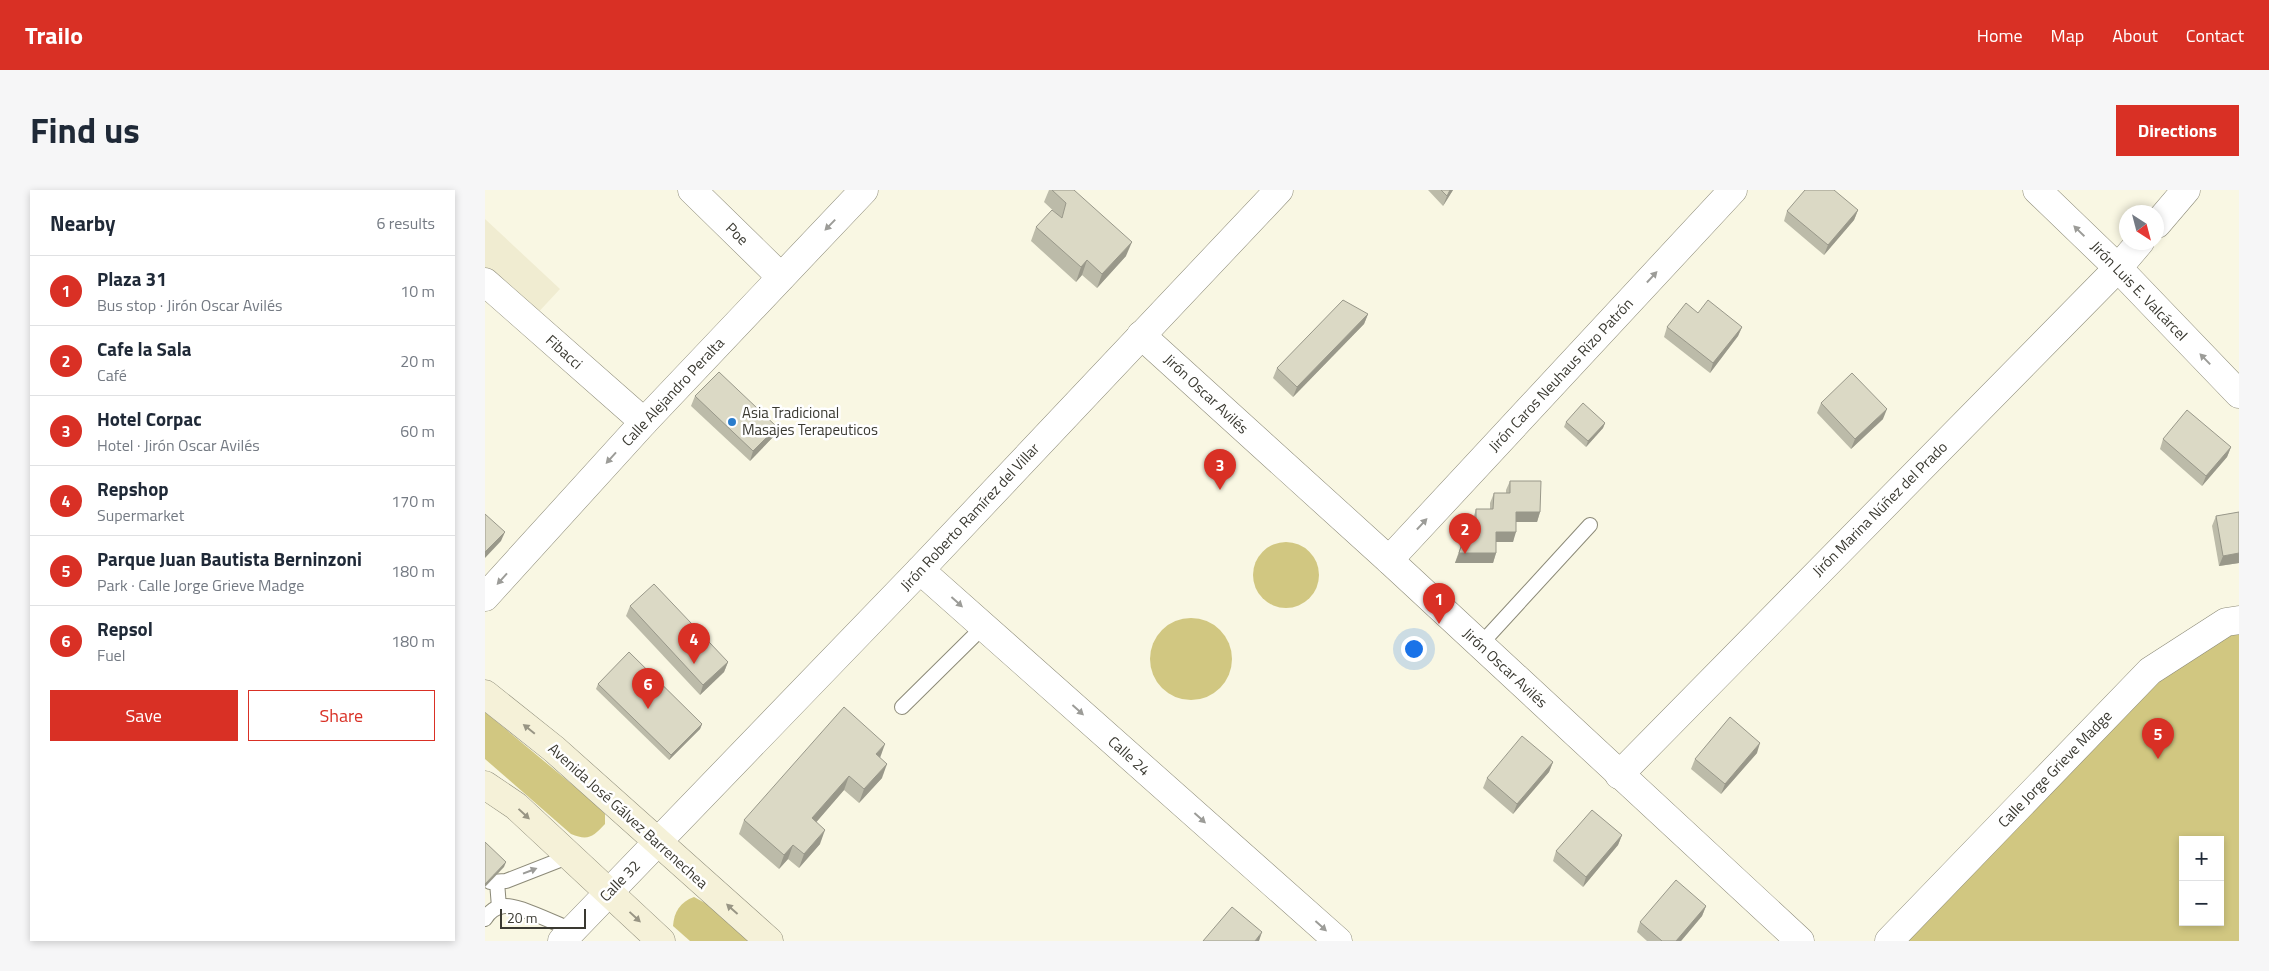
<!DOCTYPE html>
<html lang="en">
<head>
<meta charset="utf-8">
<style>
  :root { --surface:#fff; --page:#f6f6f7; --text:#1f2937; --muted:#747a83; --line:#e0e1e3; --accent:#d93025 }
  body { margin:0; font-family:"Titillium Web",sans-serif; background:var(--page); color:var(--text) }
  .controls { position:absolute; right:15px; bottom:15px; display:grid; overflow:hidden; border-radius:0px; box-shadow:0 2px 8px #0003 }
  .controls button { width:45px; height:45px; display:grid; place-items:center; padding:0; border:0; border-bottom:1px solid var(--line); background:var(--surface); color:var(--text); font:25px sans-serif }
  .compass { position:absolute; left:1634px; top:15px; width:45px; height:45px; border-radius:50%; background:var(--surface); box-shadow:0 2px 8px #0003; rotate:144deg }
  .scale { position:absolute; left:15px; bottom:12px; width:86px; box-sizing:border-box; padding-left:5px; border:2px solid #3a3931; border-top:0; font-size:14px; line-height:18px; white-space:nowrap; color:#3a3931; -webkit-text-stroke:4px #fff; paint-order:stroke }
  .you { position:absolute; left:928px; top:458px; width:18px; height:18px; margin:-12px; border:4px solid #fff; border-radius:50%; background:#1a73e8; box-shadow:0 0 0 8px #1a73e833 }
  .badge { display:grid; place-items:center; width:32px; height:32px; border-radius:50%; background:var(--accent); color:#fff; font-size:16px; font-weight:700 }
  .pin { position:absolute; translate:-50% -41px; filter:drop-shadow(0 1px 2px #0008) }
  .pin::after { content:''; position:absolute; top:26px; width:18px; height:15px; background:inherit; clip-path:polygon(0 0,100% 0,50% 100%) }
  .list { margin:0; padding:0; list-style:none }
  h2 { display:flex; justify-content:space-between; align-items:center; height:65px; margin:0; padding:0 20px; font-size:21px }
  h2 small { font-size:16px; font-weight:400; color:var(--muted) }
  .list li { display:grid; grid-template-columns:32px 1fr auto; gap:15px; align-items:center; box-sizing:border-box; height:70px; padding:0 20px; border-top:1px solid var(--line) }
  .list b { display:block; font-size:19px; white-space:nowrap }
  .list p { margin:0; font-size:16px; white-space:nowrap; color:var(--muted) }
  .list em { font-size:16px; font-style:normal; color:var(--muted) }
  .actions { display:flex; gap:10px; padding:15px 20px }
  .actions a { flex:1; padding:11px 0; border:1px solid var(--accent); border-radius:0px; text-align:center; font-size:18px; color:var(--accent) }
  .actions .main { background:var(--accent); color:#fff }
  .map { position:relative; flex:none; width:1754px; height:751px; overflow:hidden; border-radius:0px }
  header { display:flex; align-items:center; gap:30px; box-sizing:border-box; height:70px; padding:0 25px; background:var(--accent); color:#fff }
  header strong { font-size:24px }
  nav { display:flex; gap:28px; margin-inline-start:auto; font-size:18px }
  .intro { display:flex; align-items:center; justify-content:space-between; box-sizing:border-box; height:120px; padding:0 30px }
  h1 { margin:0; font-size:35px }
  .button { padding:12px 22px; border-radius:0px; background:var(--accent); color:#fff; font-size:18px; font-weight:700 }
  main { display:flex; gap:30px; padding:0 30px }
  aside { flex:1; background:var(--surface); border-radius:0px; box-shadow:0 2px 8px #0003 }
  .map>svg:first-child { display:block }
</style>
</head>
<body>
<header>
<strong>Trailo</strong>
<nav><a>Home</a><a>Map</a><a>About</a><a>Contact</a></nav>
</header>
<div class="intro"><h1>Find us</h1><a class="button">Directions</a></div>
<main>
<aside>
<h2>Nearby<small>6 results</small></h2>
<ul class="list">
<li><span class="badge">1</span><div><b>Plaza 31</b><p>Bus stop · Jirón Oscar Avilés</p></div><em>10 m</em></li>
<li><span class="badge">2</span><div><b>Cafe la Sala</b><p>Café</p></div><em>20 m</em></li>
<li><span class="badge">3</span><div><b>Hotel Corpac</b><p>Hotel · Jirón Oscar Avilés</p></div><em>60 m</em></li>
<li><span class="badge">4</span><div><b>Repshop</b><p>Supermarket</p></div><em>170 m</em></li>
<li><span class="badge">5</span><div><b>Parque Juan Bautista Berninzoni</b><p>Park · Calle Jorge Grieve Madge</p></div><em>180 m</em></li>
<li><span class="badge">6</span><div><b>Repsol</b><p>Fuel</p></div><em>180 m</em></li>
</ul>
<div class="actions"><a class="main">Save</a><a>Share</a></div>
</aside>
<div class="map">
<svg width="1754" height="751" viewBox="0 0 1754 751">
  <rect width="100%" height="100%" fill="#f9f7e3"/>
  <!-- built -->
  <polygon fill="#f0ecd1" points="0,29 75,99 48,128 0,83"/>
  <!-- green -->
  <g fill="#d1c781" fill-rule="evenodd">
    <circle cx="801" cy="385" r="33"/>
    <circle cx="706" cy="469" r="41"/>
    <path d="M 1754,440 L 1754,751 L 1415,751 L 1672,488 ZM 1698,650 L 1735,650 L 1735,732 L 1698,732 Z"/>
    <path d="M 0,522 L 107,611 L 120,624 L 120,634 C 108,647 103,651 86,644 L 0,569 Z"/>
    <path d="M 209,707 L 222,714 L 264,751 L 205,751 L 188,736 C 189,722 195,712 209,707 Z"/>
  </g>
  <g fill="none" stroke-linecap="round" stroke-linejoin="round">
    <!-- service casing -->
    <g stroke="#8c8a78" stroke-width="16">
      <g id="service">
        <polyline points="995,455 1105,335"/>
        <polyline points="417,517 499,436"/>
        <polyline points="5,692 21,691 85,666"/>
        <polyline points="12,692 14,717"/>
        <path d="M 0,729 C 4,722 11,717 19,716 C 34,715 72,734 87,740"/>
      </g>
    </g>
    <!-- minor casing -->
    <g stroke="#8c8a78" stroke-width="29">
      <g id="minor">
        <polyline points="207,0 296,87"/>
        <polyline points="1552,0 1633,78 1754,204"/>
        <polyline points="1672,34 1701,0"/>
        <polyline points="0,92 159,232"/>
        <polyline points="656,145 904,370 1315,751"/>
        <polyline points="904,370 1248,0"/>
        <polyline points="435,380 853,751"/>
        <polyline points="0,407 159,232 379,0"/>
        <polyline points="1134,585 1633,78 1655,52"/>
        <polyline points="77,751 435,380 794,0"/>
        <polyline points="1404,751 1665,481 1741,432 1754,430"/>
      </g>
    </g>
    <!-- secondary casing -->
    <g stroke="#8c8a78" stroke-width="29">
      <g id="secondary">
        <polyline points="0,504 69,559 284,751"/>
        <polyline points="0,595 31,616 176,751"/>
      </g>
    </g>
    <!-- service -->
    <use href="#service" stroke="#fff" stroke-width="14"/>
    <!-- minor -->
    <use href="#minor" stroke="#fff" stroke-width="28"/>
    <!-- secondary -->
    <use href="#secondary" stroke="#f5f1d8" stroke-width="28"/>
  </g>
  <!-- wall -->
  <g fill="#bcbba9">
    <polygon points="564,0 589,0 641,66 612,98 597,85 591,92 546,51 551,37 575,27 559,12"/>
    <polygon points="943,0 968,0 958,16"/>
    <polygon points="1373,20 1369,30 1339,65 1299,31 1302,21"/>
    <polygon points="1213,123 1257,137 1253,146 1225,183 1179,147 1182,137"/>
    <polygon points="883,124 879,134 808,207 788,188 792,178"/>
    <polygon points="210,206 292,237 288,247 265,271 206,216"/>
    <polygon points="1336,213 1398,229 1366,259 1332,223"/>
    <polygon points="1081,232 1120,233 1118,238 1101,257 1079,237"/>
    <polygon points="1678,249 1746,257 1742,267 1717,296 1675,259"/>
    <polygon points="1025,291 1055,322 1052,332 1031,332 1028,352 1011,352 1011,363 1008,373 970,373 979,346 988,336 988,329 991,319 1005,319 1005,313 1009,303 1021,303 1021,300"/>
    <polygon points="1754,322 1754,373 1734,376 1727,336 1731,326"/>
    <polygon points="145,416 243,472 239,482 215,505 141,426"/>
    <polygon points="113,494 217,534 215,539 184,570 111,499"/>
    <polygon points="1272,563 1236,604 1206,579 1210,569"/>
    <polygon points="395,568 397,588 374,613 359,600 331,632 335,654 314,678 303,669 294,679 254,644 259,630"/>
    <polygon points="1068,572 1064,582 1028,624 998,598 1002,588"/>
    <polygon points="1137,645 1133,655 1098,697 1068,671 1071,661"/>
    <polygon points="1221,716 1217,726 1196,751 1162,751 1152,742 1155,732"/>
  </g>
  <!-- shaded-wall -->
  <g fill="#99988a">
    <polygon points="965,0 968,0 958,16 962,6"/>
    <polygon points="1373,20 1369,30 1339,65 1343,55"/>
    <polygon points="647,52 641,66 612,98 617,84"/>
    <polygon points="602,70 597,85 591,92 596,77"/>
    <polygon points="883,124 879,134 808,207 812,197"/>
    <polygon points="1257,137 1253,146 1225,183 1228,173"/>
    <polygon points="1402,219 1398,229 1366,259 1370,249"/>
    <polygon points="1120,233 1118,238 1101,257 1103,251"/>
    <polygon points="292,237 288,247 265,271 268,261"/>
    <polygon points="1746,257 1742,267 1717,296 1721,286"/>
    <polygon points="1031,322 1055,322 1052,332 1027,332"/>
    <polygon points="20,342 16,351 0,368 0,362"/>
    <polygon points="1011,342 1031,342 1028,352 1007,352"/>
    <polygon points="974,363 1011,363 1008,373 970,373"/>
    <polygon points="1754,363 1754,373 1734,376 1738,366"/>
    <polygon points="243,472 239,482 215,505 218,495"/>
    <polygon points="217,534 215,539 184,570 186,565"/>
    <polygon points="1275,553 1272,563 1236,604 1240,594"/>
    <polygon points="400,554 395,568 391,564"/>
    <polygon points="1068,572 1064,582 1028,624 1032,614"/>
    <polygon points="402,574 397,588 374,613 379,599"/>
    <polygon points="364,586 359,600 322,643 327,628"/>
    <polygon points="340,640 335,654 314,678 319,664"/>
    <polygon points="1137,645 1133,655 1098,697 1101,687"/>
    <polygon points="308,655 303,669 294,679 299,665"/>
    <polygon points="21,672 19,677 0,697 0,694"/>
    <polygon points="1221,716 1217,726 1196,751 1191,751"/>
    <polygon points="777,742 774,751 770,751"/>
  </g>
  <!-- building -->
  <g fill="#dbd9c5" stroke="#99988a">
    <polygon points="567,0 589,0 647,52 617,84 602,70 596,77 551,37 567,20 577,28 581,13"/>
    <polygon points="956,0 965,0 962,6"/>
    <polygon points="1320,0 1349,0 1373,20 1343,55 1302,21"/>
    <polygon points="858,110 883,124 812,197 792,178"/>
    <polygon points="1223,110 1257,137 1228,173 1182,137 1201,113 1213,123"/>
    <polygon points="234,182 292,237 268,261 210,206"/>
    <polygon points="1367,183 1402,219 1370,249 1336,213"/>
    <polygon points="1098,213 1120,233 1103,251 1081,232"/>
    <polygon points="1702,220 1746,257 1721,286 1678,249"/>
    <polygon points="1025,291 1056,291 1055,322 1031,322 1031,342 1011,342 1011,363 974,363 983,336 991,335 991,319 1008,319 1009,303 1025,303"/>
    <polygon points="1754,322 1754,363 1738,366 1731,326"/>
    <polygon points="0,324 20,342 0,362"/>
    <polygon points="169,394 243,472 218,495 145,416"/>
    <polygon points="144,462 217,534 186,565 113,494"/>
    <polygon points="359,517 400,554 391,564 402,574 379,599 364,586 327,628 340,640 319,664 308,655 299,665 259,630"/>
    <polygon points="1245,527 1275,553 1240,594 1210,569"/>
    <polygon points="1037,546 1068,572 1032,614 1002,588"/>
    <polygon points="1107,620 1137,645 1101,687 1071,661"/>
    <polygon points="0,652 21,672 0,694"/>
    <polygon points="1191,690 1221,716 1191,751 1177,751 1155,732"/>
    <polygon points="747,717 777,742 770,751 718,751"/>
  </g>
  <!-- one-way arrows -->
  <defs><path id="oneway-solid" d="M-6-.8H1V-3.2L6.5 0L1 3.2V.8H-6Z" transform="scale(1.25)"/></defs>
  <g fill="#9c9c98">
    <use href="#oneway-solid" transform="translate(345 35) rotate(134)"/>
    <use href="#oneway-solid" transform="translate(1594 41) rotate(-136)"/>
    <use href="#oneway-solid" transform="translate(1167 87) rotate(-47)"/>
    <use href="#oneway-solid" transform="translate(1720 169) rotate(-134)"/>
    <use href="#oneway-solid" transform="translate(126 268) rotate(132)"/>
    <use href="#oneway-solid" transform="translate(937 334) rotate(-47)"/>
    <use href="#oneway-solid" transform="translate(17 389) rotate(132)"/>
    <use href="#oneway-solid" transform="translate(472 412) rotate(42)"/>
    <use href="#oneway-solid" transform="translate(593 520) rotate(42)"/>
    <use href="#oneway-solid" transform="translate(715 628) rotate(42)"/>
    <use href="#oneway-solid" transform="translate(45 681) rotate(-21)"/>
    <use href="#oneway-solid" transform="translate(836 736) rotate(42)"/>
  </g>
  <g fill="#989584">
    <use href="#oneway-solid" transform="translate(44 539) rotate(-141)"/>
    <use href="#oneway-solid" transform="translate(39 624) rotate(43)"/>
    <use href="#oneway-solid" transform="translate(247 719) rotate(-138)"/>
    <use href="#oneway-solid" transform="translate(150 727) rotate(43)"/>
  </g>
  <!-- markers -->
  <circle fill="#2a7dcc" stroke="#fff" stroke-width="2" cx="247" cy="232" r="5"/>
  <g text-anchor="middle" stroke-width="5" stroke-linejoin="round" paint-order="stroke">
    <!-- street labels -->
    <g font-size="15" fill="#3a3931" stroke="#fff">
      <text transform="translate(252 44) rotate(45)" y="5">Poe</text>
      <text transform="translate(1654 101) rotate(46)" y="5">Jirón Luis E. Valcárcel</text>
      <text transform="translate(79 162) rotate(42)" y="5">Fibacci</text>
      <text transform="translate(1076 185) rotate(-47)" y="5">Jirón Caros Neuhaus Rizo Patrón</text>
      <text transform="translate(188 202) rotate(-47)" y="5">Calle Alejandro Peralta</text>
      <text transform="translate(721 204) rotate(43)" y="5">Jirón Oscar Avilés</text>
      <text transform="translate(1395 319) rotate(-45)" y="5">Jirón Marina Núñez del Prado</text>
      <text transform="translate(485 327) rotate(-47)" y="5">Jirón Roberto Ramírez del Villar</text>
      <text transform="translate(1020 478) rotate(43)" y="5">Jirón Oscar Avilés</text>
      <text transform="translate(644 566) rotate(42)" y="5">Calle 24</text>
      <text transform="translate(1570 579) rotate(-46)" y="5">Calle Jorge Grieve Madge</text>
      <text transform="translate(143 626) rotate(42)" y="5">Avenida José Gálvez Barrenechea</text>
      <text transform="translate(135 691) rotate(-46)" y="5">Calle 32</text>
    </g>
    <!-- poi labels -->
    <g font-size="15" fill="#3a3931" stroke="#fff" text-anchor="start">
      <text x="257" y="228">Asia Tradicional<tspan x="257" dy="17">Masajes Terapeuticos</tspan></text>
    </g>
  </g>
</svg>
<div class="controls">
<button>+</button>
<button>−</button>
</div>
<svg class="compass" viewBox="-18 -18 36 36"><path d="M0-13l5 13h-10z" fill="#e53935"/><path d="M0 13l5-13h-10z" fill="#747a83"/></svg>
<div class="scale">20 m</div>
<div class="you"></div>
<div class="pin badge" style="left:954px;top:434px">1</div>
<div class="pin badge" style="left:980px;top:364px">2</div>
<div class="pin badge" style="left:735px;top:300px">3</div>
<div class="pin badge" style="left:209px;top:474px">4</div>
<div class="pin badge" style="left:1673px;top:569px">5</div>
<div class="pin badge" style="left:163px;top:519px">6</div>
</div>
</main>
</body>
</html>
